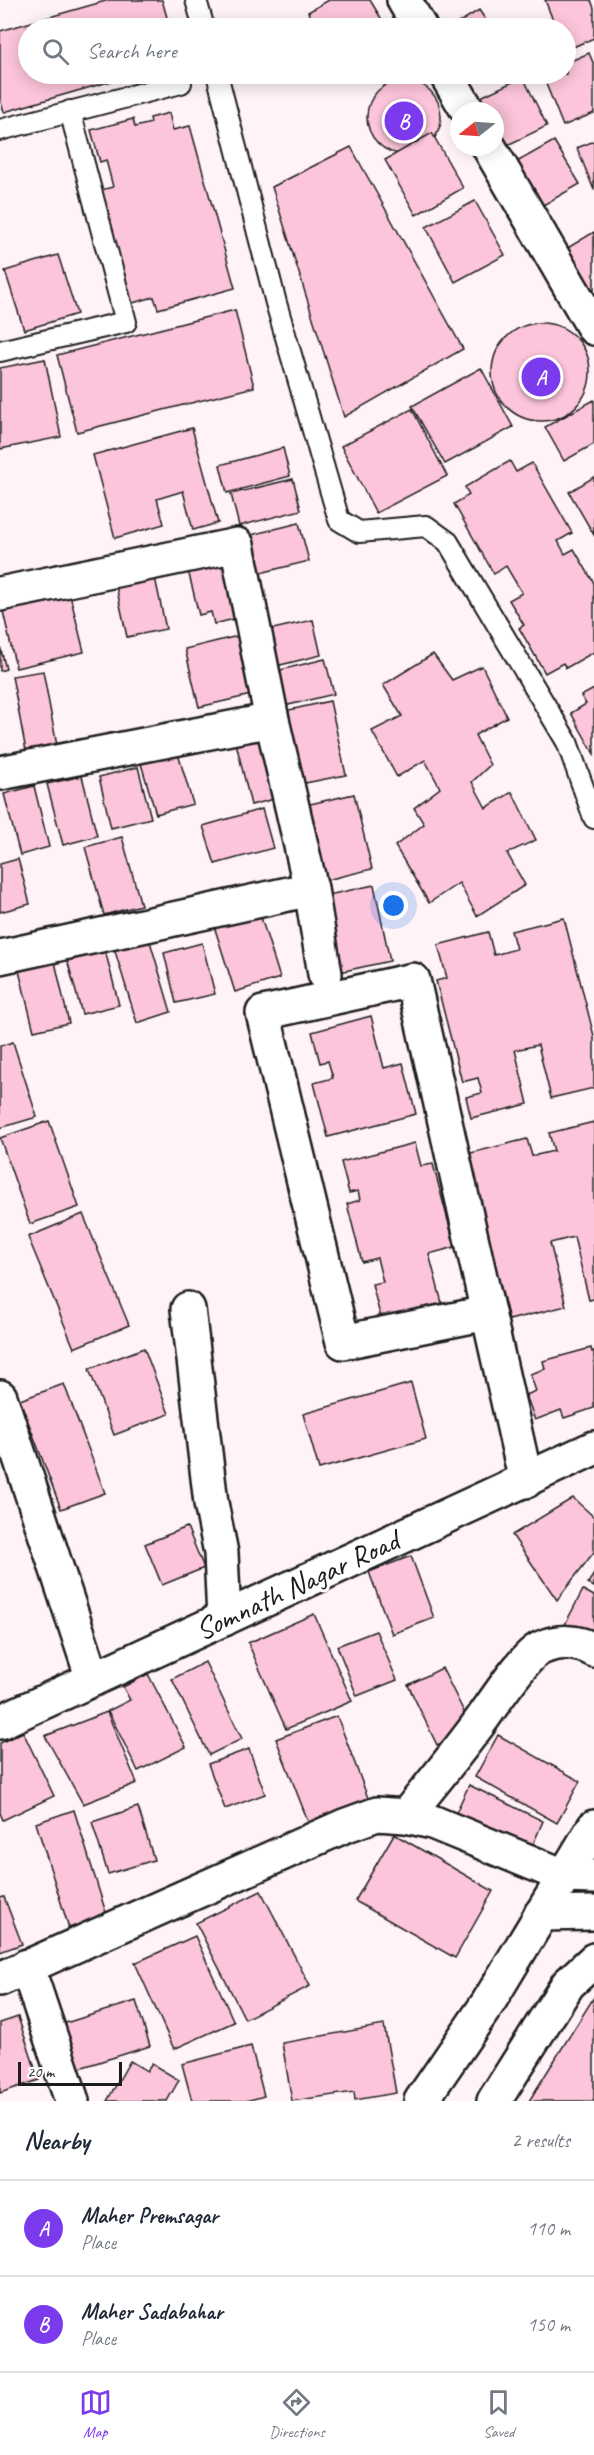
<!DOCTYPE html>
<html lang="en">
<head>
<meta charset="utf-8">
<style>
  :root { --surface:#fff; --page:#f6f6f7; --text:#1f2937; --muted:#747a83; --line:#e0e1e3; --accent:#7c3aed }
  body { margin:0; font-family:Caveat,sans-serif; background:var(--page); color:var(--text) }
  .compass { position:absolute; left:450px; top:102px; width:54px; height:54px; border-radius:50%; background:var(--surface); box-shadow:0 3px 15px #0003; rotate:253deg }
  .scale { position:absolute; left:18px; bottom:15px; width:104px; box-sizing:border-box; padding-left:6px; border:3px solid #1c1c1c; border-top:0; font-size:16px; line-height:21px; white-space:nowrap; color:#1c1c1c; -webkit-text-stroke:4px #fff; paint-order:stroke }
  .you { position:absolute; left:394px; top:906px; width:21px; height:21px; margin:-15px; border:4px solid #fff; border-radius:50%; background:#1a73e8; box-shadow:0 0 0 9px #1a73e833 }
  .badge { display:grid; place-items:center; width:39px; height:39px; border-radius:50%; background:var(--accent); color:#fff; font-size:20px; font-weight:700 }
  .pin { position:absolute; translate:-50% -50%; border:3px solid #fff; box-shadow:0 2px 6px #0006 }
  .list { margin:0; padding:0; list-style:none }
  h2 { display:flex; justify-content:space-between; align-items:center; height:78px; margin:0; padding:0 24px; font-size:26px }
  h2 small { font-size:20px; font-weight:400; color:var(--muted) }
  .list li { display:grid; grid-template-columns:39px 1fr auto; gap:18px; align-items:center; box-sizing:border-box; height:96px; padding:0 24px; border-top:2px solid var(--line) }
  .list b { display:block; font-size:22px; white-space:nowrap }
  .list p { margin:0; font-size:20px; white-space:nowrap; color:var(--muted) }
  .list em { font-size:20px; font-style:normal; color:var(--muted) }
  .icon { flex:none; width:33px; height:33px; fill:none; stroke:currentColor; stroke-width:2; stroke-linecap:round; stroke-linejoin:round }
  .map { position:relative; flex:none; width:594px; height:2101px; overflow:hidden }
  .search { position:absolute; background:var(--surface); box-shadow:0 3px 15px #0003; left:18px; right:18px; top:18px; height:66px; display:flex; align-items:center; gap:15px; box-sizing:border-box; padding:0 21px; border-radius:33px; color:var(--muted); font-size:22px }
  .sheet { height:270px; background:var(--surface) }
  nav { display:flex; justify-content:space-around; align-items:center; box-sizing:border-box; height:84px; border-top:2px solid var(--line); background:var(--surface); font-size:16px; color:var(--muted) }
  nav a { display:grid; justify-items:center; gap:3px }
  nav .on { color:var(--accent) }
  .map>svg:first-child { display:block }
</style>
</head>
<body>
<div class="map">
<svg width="594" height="2101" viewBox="0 0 594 2101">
  <rect width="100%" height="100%" fill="#fff3f8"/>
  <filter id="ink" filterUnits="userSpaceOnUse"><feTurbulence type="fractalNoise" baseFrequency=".0167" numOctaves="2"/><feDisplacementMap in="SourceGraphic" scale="12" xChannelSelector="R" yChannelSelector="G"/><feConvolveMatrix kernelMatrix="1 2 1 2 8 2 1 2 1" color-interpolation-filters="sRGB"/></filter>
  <g filter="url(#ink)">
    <!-- building -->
    <g fill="#fdc5db" stroke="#1c1c1c" stroke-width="1.5">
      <polygon points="109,0 162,0 170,28 28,28 28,74 136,74 4,112 0,99 0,31"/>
      <polygon points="329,0 370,0 387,28 317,28 308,12"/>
      <polygon points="545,0 591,0 594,8 594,38 566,50 566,28 556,28"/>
      <polygon points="479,10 491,28 450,28"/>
      <polygon points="589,53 594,65 594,113 563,126 542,74 566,74 566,63"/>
      <polygon points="523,77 547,126 493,152 495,111 472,111 468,103"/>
      <circle cx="404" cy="117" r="37"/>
      <polygon points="169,113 173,130 190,126 235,288 158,309 154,297 129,304 97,191 113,187 106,160 100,162 91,130 133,119 135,127 151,123 150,118"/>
      <polygon points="432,133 463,188 416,215 385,160"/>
      <polygon points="554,141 580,184 531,212 506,168"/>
      <polygon points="594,141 594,190 577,148"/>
      <polygon points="351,147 463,349 344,417 272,187"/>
      <polygon points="475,201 505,255 455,282 426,227"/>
      <polygon points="594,232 594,297 556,255"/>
      <polygon points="58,255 77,314 24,330 5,271"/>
      <polygon points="235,310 254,387 77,432 57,355"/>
      <circle cx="541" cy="372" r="49"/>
      <polygon points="45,359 61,437 0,449 0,368"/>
      <polygon points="481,368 513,427 445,464 412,406"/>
      <polygon points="594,400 594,444 564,461 545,427"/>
      <polygon points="412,409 447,476 376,513 341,446"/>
      <polygon points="192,428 218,523 193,530 183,491 157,499 164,524 115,538 93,455"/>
      <polygon points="283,448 290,476 227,493 220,465"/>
      <polygon points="510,461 516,472 532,463 572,533 558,541 565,554 574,549 594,583 594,652 566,668 563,663 545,673 519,628 524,625 509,600 522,593 506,566 494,574 454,504 469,495 465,487"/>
      <polygon points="594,477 594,535 569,492"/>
      <polygon points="293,479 301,510 239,526 231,494"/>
      <polygon points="299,523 309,561 252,575 243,537"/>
      <polygon points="223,554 238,618 214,624 211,612 199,615 186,562"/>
      <polygon points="154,573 166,629 127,637 115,581"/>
      <polygon points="69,591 84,652 16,668 2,607"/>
      <polygon points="313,620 321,655 272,667 264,631"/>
      <polygon points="250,633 264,692 199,707 185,649"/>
      <polygon points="0,646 6,669 0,671"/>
      <polygon points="433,654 452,680 482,666 507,717 475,735 490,765 472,782 486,808 512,792 536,840 507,853 525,885 477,916 459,883 429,903 395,846 424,824 414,808 440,788 425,760 397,777 372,731 402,716 383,685"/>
      <polygon points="325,659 334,694 280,707 272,672"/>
      <polygon points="43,671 57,746 26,751 12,676"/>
      <polygon points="594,689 594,754 571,713 586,704 581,696"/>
      <polygon points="330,701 346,775 295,785 280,712"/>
      <polygon points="265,732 282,797 251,805 235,739"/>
      <polygon points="176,747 193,804 156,814 139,757"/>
      <polygon points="138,767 151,818 111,828 99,777"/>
      <polygon points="82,776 97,836 63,845 47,784"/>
      <polygon points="34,786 49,847 20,855 4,794"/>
      <polygon points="354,794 372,869 314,883 297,807"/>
      <polygon points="262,809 273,848 215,864 203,826"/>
      <polygon points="122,837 141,905 104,915 85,847"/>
      <polygon points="18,859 30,904 0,912 0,864"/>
      <polygon points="374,885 390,961 335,973 319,897"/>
      <polygon points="259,911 280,978 235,992 214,926"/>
      <polygon points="564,918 594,1036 594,1088 551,1098 538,1045 515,1050 528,1104 471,1118 466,1097 482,1093 478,1078 462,1082 436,981 447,978 438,945 488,932 494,955 516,949 511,931"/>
      <polygon points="149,938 171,1012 137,1023 114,948"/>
      <polygon points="103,942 119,1005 82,1014 65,952"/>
      <polygon points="202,943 215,994 176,1003 164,953"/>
      <polygon points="55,962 69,1023 34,1031 19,971"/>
      <polygon points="371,1016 384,1068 403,1063 416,1114 328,1137 314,1083 333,1078 328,1061 320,1063 312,1032"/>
      <polygon points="13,1042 37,1117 0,1128 0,1046"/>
      <polygon points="49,1121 79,1207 30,1224 0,1138"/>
      <polygon points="594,1122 594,1299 589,1300 574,1237 550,1243 566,1306 509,1320 467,1154 527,1139 532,1156 554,1151 549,1133"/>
      <polygon points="415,1143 421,1166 433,1164 455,1247 429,1254 442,1303 381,1319 372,1284 383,1282 377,1258 362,1262 347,1204 360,1200 358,1191 349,1193 341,1162"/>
      <polygon points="83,1214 129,1325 74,1348 28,1237"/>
      <polygon points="144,1348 169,1414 114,1435 89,1369"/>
      <polygon points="591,1348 592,1352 594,1351 594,1408 564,1418 561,1410 535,1420 526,1395 536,1391 530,1374 545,1369 543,1361"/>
      <polygon points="411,1383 426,1439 319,1469 303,1414"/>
      <polygon points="64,1384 105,1493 61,1509 20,1400"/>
      <polygon points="573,1498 594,1517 594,1552 557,1600 512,1535"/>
      <polygon points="187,1527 204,1568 162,1585 145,1544"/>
      <polygon points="411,1556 434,1618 392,1634 369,1572"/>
      <polygon points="594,1574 594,1587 588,1583"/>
      <polygon points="583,1590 594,1596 594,1648 562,1630"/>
      <polygon points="314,1614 352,1701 286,1729 248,1643"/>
      <polygon points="376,1631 397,1680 357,1696 337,1646"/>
      <polygon points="205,1662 242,1739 209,1755 172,1679"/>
      <polygon points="442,1668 472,1728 437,1745 408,1685"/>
      <polygon points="148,1674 186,1747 138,1771 108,1711 130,1700 123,1687"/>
      <polygon points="107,1712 137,1783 83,1804 45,1736"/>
      <polygon points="337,1716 371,1806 311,1829 276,1739"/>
      <polygon points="23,1732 54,1796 3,1820 0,1813 0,1743"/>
      <polygon points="498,1735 580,1781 557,1823 475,1777"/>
      <polygon points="249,1749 265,1794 225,1809 208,1764"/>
      <polygon points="469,1785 543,1821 528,1856 451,1823"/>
      <polygon points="138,1807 154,1860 108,1874 92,1822"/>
      <polygon points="74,1810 107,1916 69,1928 36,1823"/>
      <polygon points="394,1834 493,1891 455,1958 355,1901"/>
      <polygon points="261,1891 310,1986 245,2019 196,1923"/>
      <polygon points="4,1897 22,1944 0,1952 0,1898"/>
      <polygon points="195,1936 234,2022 174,2049 135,1963"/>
      <polygon points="594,1997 594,2101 529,2101"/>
      <polygon points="136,2001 150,2046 70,2071 56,2026"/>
      <polygon points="18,2017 39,2080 0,2093 0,2023"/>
      <polygon points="384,2025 396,2093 355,2100 354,2092 292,2101 282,2043"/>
      <polygon points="251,2046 264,2096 246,2101 192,2101 182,2064"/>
      <polygon points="130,2061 147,2071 152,2064 179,2080 167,2101 107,2101"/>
    </g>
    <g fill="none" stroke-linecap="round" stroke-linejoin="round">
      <!-- lane casing -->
      <g stroke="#1c1c1c" stroke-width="24">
        <g id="lane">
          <polyline points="196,0 204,28"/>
          <polyline points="217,74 276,303 339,520 359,532 426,526 448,542 567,742 594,818"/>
          <polyline points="0,130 181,83"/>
          <polyline points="0,351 126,322 70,111"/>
        </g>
      </g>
      <!-- street casing -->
      <g stroke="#1c1c1c" stroke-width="38">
        <g id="street">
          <polyline points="404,0 420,28"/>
          <polyline points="446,74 468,111"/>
          <polyline points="489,147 594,328"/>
          <polyline points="0,594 237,545 272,720 311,889 325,974"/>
          <polyline points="0,773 272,720"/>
          <polyline points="0,957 311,889"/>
          <polyline points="188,1309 211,1503 221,1553 224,1619"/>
          <polyline points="487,1313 343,1342 263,1013 413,980 526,1481"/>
          <polyline points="0,1397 93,1679"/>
          <path d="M 406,1816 C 430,1786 454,1757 477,1726 C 491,1708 523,1656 541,1648 C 558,1640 578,1641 594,1650"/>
          <polyline points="541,1914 594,1913"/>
          <polyline points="27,1966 72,2101"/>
          <polyline points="0,1979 344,1826 377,1814 406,1816 432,1822 564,1876 594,1877"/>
          <polyline points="494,2101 568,1984 594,1960"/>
        </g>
      </g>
      <!-- secondary casing -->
      <g stroke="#1c1c1c" stroke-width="38">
        <g id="secondary">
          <polyline points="0,1722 594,1448"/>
          <polyline points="421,2101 488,2003 594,1827"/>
        </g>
      </g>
      <!-- lane -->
      <use href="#lane" stroke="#fff" stroke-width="20"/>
      <!-- street -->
      <use href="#street" stroke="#fff" stroke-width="33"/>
      <!-- secondary -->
      <use href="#secondary" stroke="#fff" stroke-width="33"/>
    </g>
  </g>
  <g text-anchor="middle" stroke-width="6" stroke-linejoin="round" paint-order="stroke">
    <!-- street labels -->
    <g font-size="30" fill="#1c1c1c" stroke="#fff">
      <text transform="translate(297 1585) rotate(-25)" y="10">Somnath Nagar Road</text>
    </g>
  </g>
</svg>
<svg class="compass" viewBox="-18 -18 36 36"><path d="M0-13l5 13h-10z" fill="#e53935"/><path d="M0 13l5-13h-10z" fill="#747a83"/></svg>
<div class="scale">20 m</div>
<div class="you"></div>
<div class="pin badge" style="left:541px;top:377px">A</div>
<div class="pin badge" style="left:404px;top:121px">B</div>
<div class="search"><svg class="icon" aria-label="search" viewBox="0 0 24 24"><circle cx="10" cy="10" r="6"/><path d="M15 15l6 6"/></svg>Search here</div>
</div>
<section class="sheet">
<h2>Nearby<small>2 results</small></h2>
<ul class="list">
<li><span class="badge">A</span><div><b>Maher Premsagar</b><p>Place</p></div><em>110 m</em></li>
<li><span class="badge">B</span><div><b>Maher Sadabahar</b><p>Place</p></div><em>150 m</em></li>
</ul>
</section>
<nav>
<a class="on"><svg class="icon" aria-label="map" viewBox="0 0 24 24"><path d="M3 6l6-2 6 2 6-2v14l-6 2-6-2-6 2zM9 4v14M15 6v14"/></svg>Map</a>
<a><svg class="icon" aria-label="directions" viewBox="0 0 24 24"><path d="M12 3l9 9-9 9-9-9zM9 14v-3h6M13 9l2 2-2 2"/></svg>Directions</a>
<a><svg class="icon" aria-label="saved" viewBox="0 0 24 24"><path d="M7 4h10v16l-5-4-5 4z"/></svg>Saved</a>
</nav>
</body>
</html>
